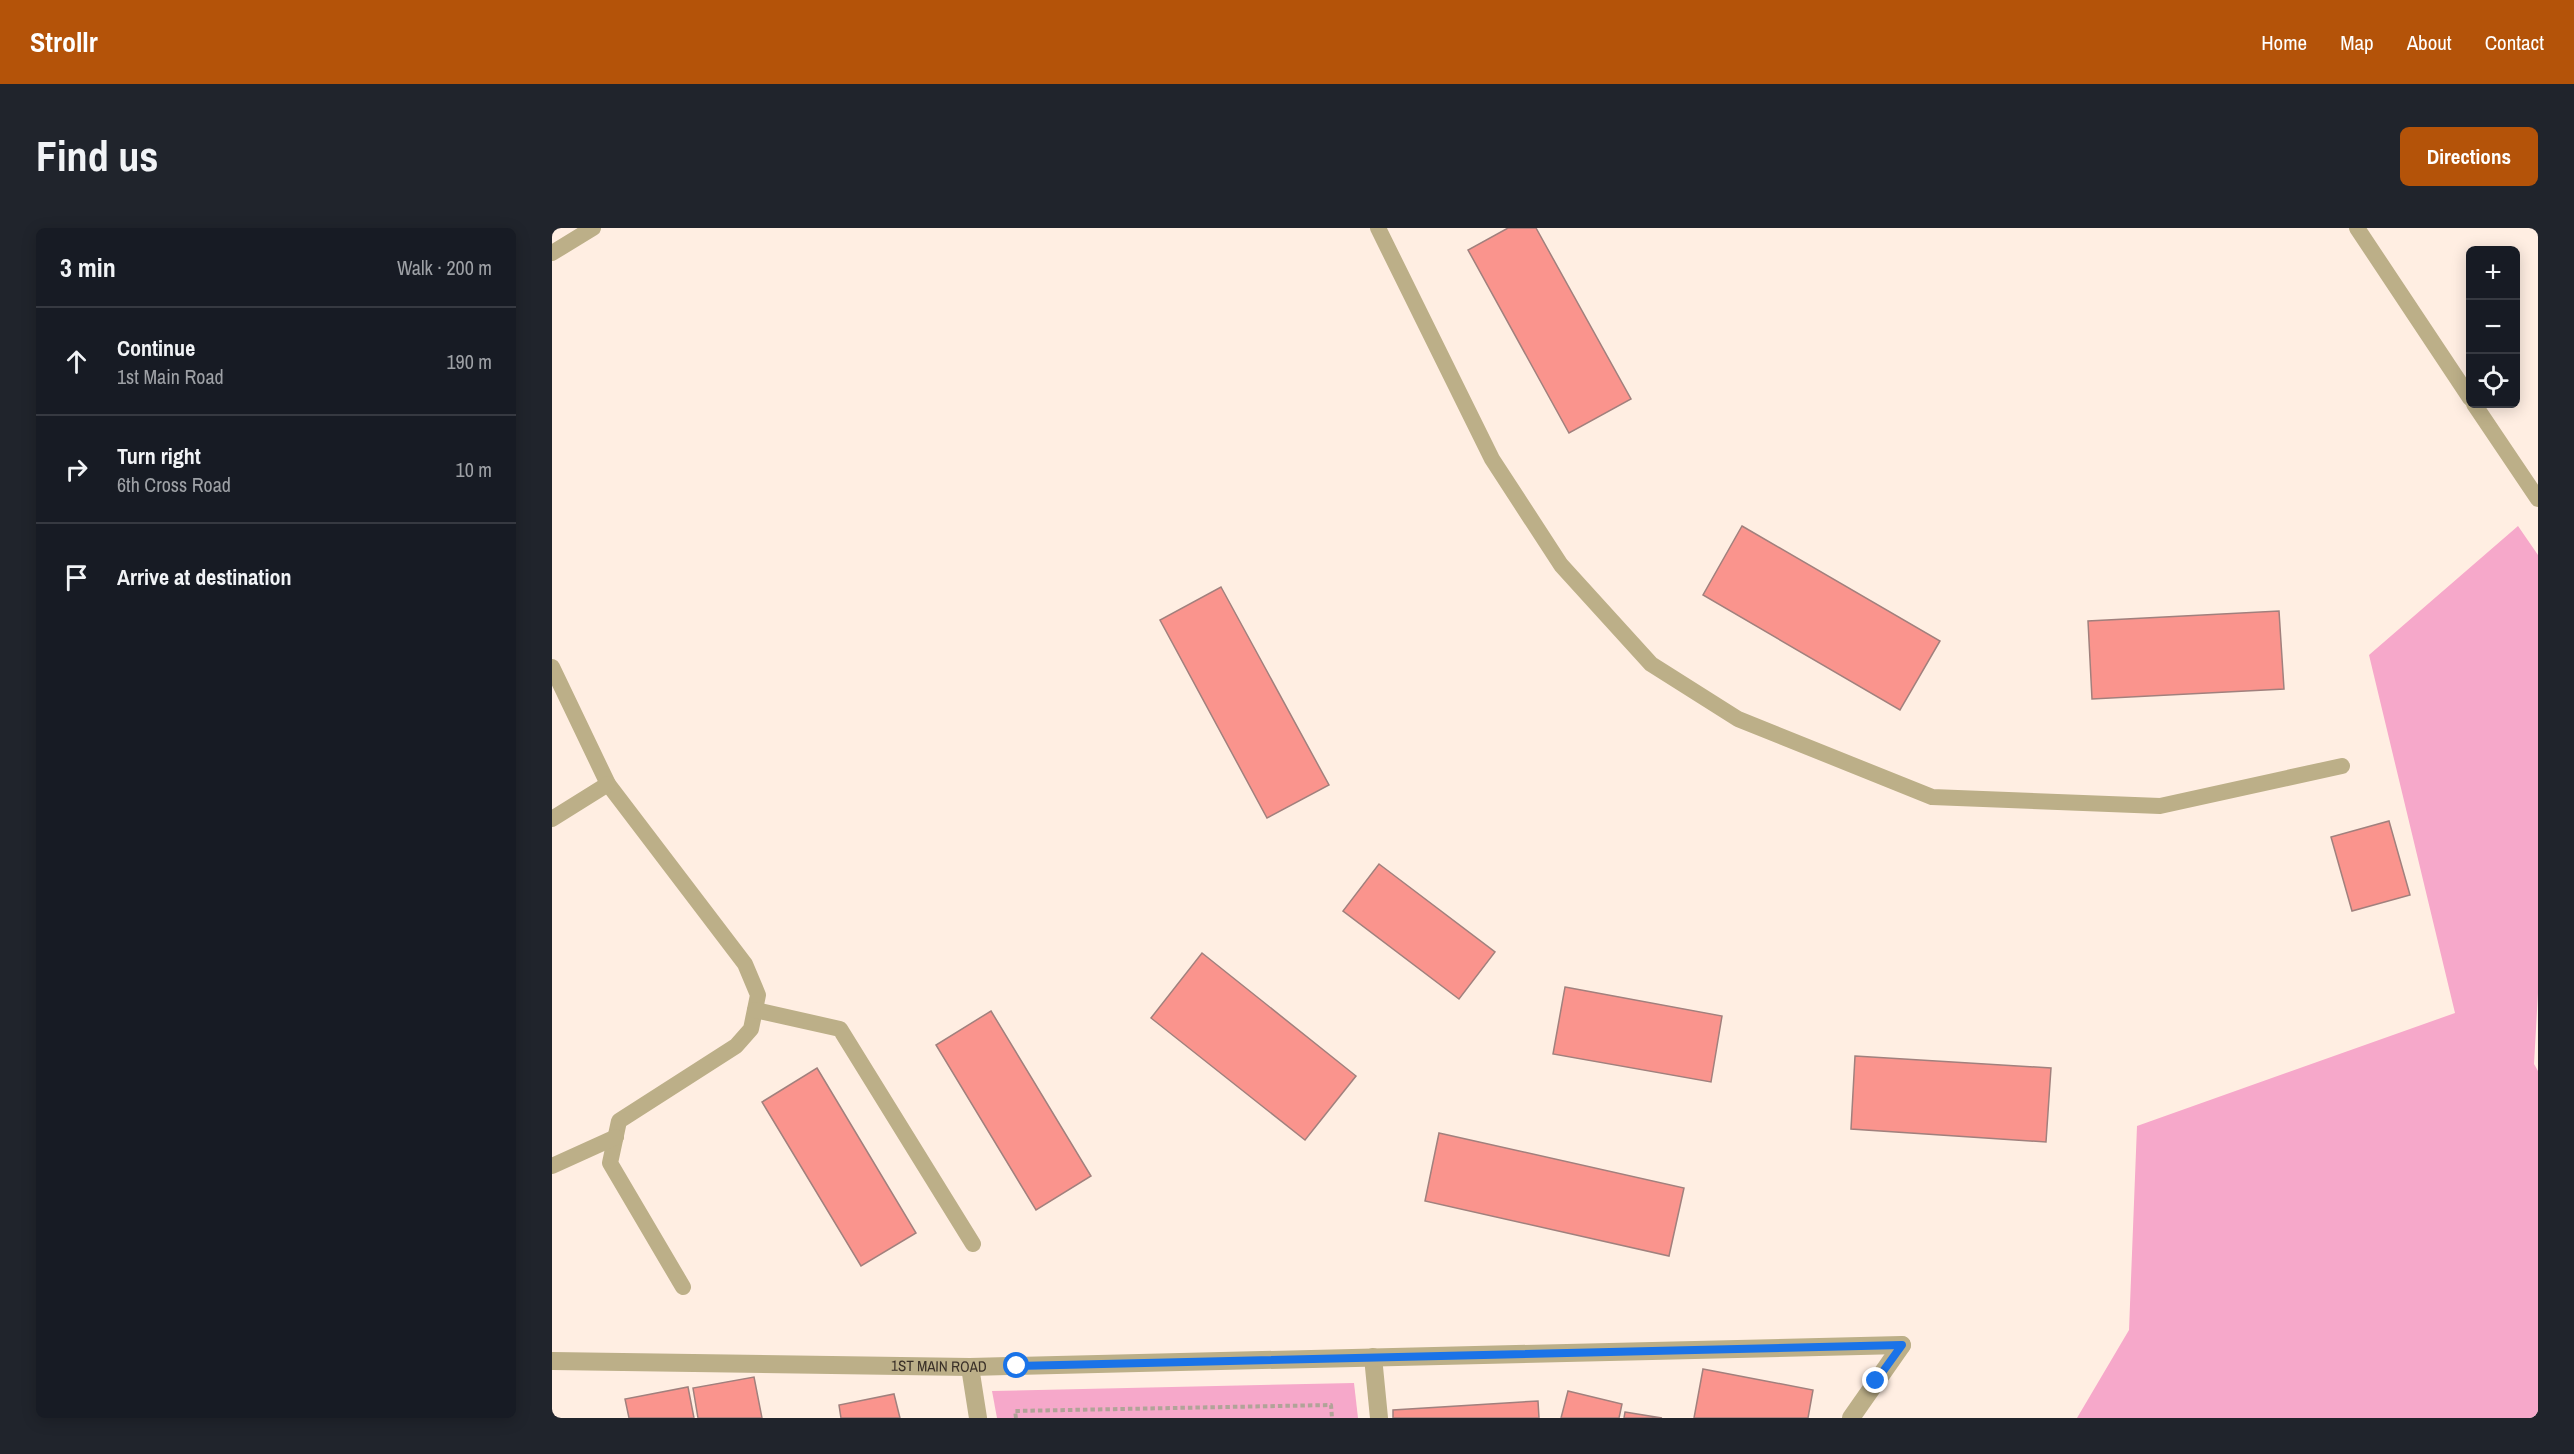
<!DOCTYPE html>
<html lang="en">
<head>
<meta charset="utf-8">
<style>
  :root { --surface:#171b24; --page:#20242c; --text:#f1f3f6; --muted:#9ea1a6; --line:#363941; --accent:#b45309 }
  body { margin:0; font-family:"Archivo Narrow",sans-serif; background:var(--page); color:var(--text) }
  .controls { position:absolute; right:18px; top:18px; display:grid; overflow:hidden; border-radius:9px; box-shadow:0 3px 15px #0003 }
  .controls button { width:54px; height:54px; display:grid; place-items:center; padding:0; border:0; border-bottom:2px solid var(--line); background:var(--surface); color:var(--text); font:30px sans-serif }
  .stop { position:absolute; width:18px; height:18px; margin:-14px; border:4px solid #1a73e8; border-radius:50%; background:#fff }
  .stop.end { background:#1a73e8; border-color:#fff; box-shadow:0 2px 6px #0008 }
  .list { margin:0; padding:0; list-style:none }
  h2 { display:flex; justify-content:space-between; align-items:center; height:78px; margin:0; padding:0 24px; font-size:26px }
  h2 small { font-size:20px; font-weight:400; color:var(--muted) }
  .list li { display:grid; grid-template-columns:39px 1fr auto; gap:18px; align-items:center; box-sizing:border-box; height:108px; padding:0 24px; border-top:2px solid var(--line) }
  .list b { display:block; font-size:22px; white-space:nowrap }
  .list p { margin:0; font-size:20px; white-space:nowrap; color:var(--muted) }
  .list em { font-size:20px; font-style:normal; color:var(--muted) }
  .icon { flex:none; width:33px; height:33px; fill:none; stroke:currentColor; stroke-width:2; stroke-linecap:round; stroke-linejoin:round }
  .map { position:relative; flex:none; width:1986px; height:1190px; overflow:hidden; border-radius:9px }
  header { display:flex; align-items:center; gap:36px; box-sizing:border-box; height:84px; padding:0 30px; background:var(--accent); color:#fff }
  header strong { font-size:28px }
  nav { display:flex; gap:33px; margin-inline-start:auto; font-size:21px }
  .intro { display:flex; align-items:center; justify-content:space-between; box-sizing:border-box; height:144px; padding:0 36px }
  h1 { margin:0; font-size:42px }
  .button { padding:15px 27px; border-radius:9px; background:var(--accent); color:#fff; font-size:21px; font-weight:700 }
  main { display:flex; gap:36px; padding:0 36px }
  aside { flex:1; background:var(--surface); border-radius:9px; box-shadow:0 3px 15px #0003 }
  .map>svg:first-child { display:block }
</style>
</head>
<body>
<header>
<strong>Strollr</strong>
<nav><a>Home</a><a>Map</a><a>About</a><a>Contact</a></nav>
</header>
<div class="intro"><h1>Find us</h1><a class="button">Directions</a></div>
<main>
<aside>
<h2>3 min<small>Walk · 200 m</small></h2>
<ul class="list">
<li><svg class="icon" aria-label="ahead" viewBox="0 0 24 24"><path d="M12 20V5M6 11l6-6 6 6"/></svg><div><b>Continue</b><p>1st Main Road</p></div><em>190 m</em></li>
<li><svg class="icon" aria-label="right" viewBox="0 0 24 24"><path d="M7 20v-9h11M14 6l5 5-5 5"/></svg><div><b>Turn right</b><p>6th Cross Road</p></div><em>10 m</em></li>
<li><svg class="icon" aria-label="arrive" viewBox="0 0 24 24"><path d="M6 21V4h12l-3 4 3 4H6"/></svg><div><b>Arrive at destination</b></div></li>
</ul>
</aside>
<div class="map">
<svg width="1986" height="1190" viewBox="0 0 1986 1190">
  <rect width="100%" height="100%" fill="#ffeee2"/>
  <!-- green -->
  <g fill="#f6a8ca">
    <polygon points="1966,298 1986,327 1986,765 1982,836 1986,843 1986,1190 1525,1190 1577,1102 1585,898 1903,785 1817,427"/>
    <polygon points="802,1155 806,1190 445,1190 440,1163"/>
  </g>
  <!-- building -->
  <g fill="#fa948d" stroke="#a1807d" stroke-width="1.5">
    <polygon points="956,0 984,0 1079,171 1017,205 916,22"/>
    <polygon points="1190,298 1388,413 1348,482 1151,367"/>
    <polygon points="669,359 777,557 715,590 608,392"/>
    <polygon points="1727,383 1732,461 1540,471 1536,393"/>
    <polygon points="1837,593 1858,667 1800,683 1779,609"/>
    <polygon points="827,636 943,724 907,771 791,683"/>
    <polygon points="650,725 804,848 753,912 599,790"/>
    <polygon points="1013,759 1170,788 1159,854 1001,826"/>
    <polygon points="439,783 539,948 484,982 384,817"/>
    <polygon points="1303,828 1499,840 1494,914 1299,901"/>
    <polygon points="265,840 364,1005 309,1038 210,874"/>
    <polygon points="887,905 1132,960 1117,1028 873,973"/>
    <polygon points="1151,1141 1261,1162 1256,1190 1142,1190"/>
    <polygon points="202,1149 210,1190 146,1190 141,1160"/>
    <polygon points="136,1159 142,1190 77,1190 73,1171"/>
    <polygon points="1016,1163 1070,1176 1067,1190 1009,1190"/>
    <polygon points="342,1166 348,1190 289,1190 287,1177"/>
    <polygon points="986,1173 987,1190 841,1190 841,1182"/>
    <polygon points="1073,1184 1110,1190 1072,1190"/>
  </g>
  <g fill="none" stroke-linecap="round" stroke-linejoin="round">
    <!-- path -->
    <polyline stroke="#b1a398" stroke-width="4" stroke-dasharray="4.5 3" stroke-linecap="butt" points="464,1190 463,1183 779,1177 780,1190"/>
    <!-- lane -->
    <g stroke="#bcaf88" stroke-width="16">
      <polyline points="826,0 940,231 1009,337 1099,436 1186,491 1380,569 1608,578 1790,538"/>
      <polyline points="1805,0 1918,170"/>
      <polyline points="0,25 41,0"/>
      <polyline points="1922,176 1986,271"/>
      <polyline points="0,439 56,556 193,736 206,767 199,801 184,818 67,893 58,935 131,1059"/>
      <polyline points="0,591 56,556"/>
      <polyline points="203,782 288,801 421,1016"/>
      <polyline points="0,938 64,909"/>
    </g>
    <!-- street -->
    <g stroke="#bcaf88" stroke-width="18">
      <polyline points="821,1129 827,1190"/>
      <path id="s1" d="M 0,1133 L 418,1139 L 1350,1117"/>
      <polyline points="418,1139 426,1190"/>
      <polyline points="1299,1190 1350,1117"/>
    </g>
  </g>
  <g fill="none" stroke-linecap="round" stroke-linejoin="round">
    <!-- route -->
    <polyline stroke="#1a73e8" stroke-width="8" points="465,1138 1350,1117 1324,1153"/>
  </g>
  <g text-anchor="middle" stroke-width="5" stroke-linejoin="round" paint-order="stroke">
    <!-- street labels -->
    <g font-size="15" fill="#3a3028" stroke="#ffeee2">
      <text dy="5" stroke="none"><textPath href="#s1" startOffset="387">1ST MAIN ROAD</textPath></text>
    </g>
  </g>
</svg>
<div class="controls">
<button>+</button>
<button>−</button>
<button><svg class="icon" aria-label="locate" viewBox="0 0 24 24"><circle cx="12" cy="12" r="6"/><path d="M12 2v4M12 18v4M2 12h4M18 12h4"/></svg></button>
</div>
<div class="stop" style="left:465px;top:1138px"></div>
<div class="stop end" style="left:1324px;top:1153px"></div>
</div>
</main>
</body>
</html>
